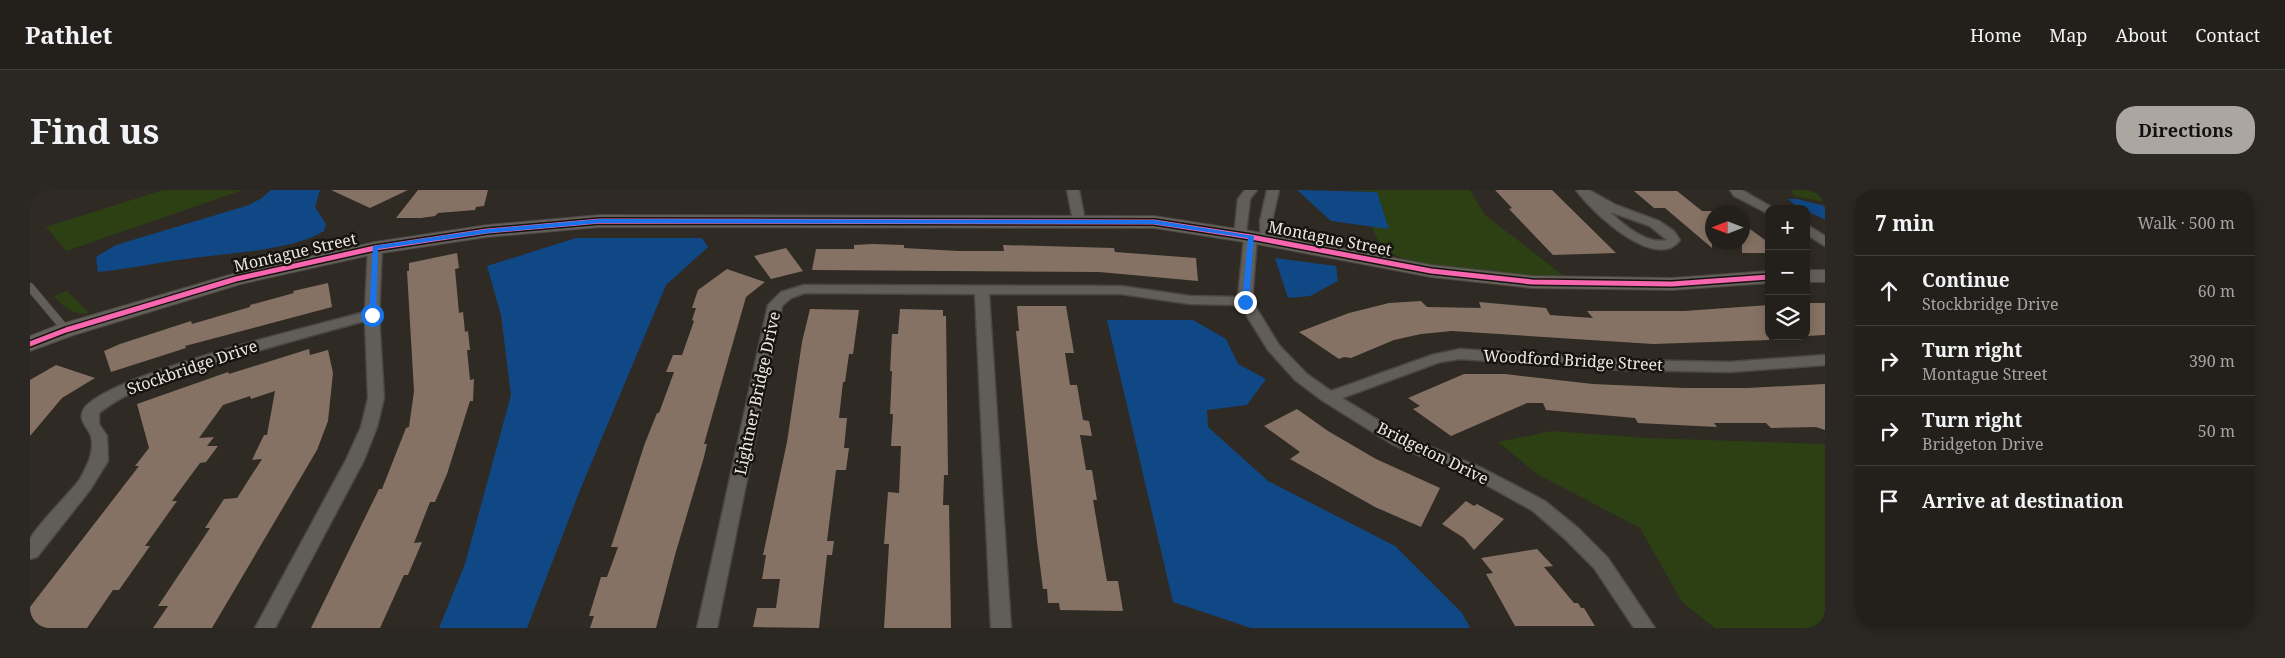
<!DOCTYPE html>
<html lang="en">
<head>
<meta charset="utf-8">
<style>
  :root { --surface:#23201b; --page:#2b2824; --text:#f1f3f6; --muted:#a3a3a3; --line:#403e3a; --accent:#aba6a0 }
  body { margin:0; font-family:"Noto Serif",serif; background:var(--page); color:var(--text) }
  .controls { position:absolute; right:15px; top:15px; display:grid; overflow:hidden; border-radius:10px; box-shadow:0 2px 12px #0003 }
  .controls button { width:45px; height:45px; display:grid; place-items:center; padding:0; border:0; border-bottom:1px solid var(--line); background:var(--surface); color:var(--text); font:25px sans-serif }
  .compass { position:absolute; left:1675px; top:15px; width:45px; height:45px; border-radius:50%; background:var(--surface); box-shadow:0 2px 12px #0003; rotate:270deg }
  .stop { position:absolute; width:15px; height:15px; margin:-11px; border:4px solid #1a73e8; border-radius:50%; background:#fff }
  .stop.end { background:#1a73e8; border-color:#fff; box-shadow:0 1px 5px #0008 }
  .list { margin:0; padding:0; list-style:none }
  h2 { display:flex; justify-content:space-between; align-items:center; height:65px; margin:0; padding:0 20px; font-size:21px }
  h2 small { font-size:16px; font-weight:400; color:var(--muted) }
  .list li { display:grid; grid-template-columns:32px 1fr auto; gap:15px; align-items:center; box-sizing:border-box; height:70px; padding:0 20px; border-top:1px solid var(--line) }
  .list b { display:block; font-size:19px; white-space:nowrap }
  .list p { margin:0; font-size:16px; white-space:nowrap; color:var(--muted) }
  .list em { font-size:16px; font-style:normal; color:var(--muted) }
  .icon { flex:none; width:28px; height:28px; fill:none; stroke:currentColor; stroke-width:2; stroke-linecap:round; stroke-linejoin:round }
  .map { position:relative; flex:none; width:1795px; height:438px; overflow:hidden; border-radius:20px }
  header { display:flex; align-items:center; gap:30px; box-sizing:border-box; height:70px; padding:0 25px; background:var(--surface); border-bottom:1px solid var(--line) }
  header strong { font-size:24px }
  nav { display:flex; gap:28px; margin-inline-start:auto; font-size:18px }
  .intro { display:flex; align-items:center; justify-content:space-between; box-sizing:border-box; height:120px; padding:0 30px }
  h1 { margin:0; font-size:35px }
  .button { padding:12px 22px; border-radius:20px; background:var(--accent); color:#111; font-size:18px; font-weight:700 }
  main { display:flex; gap:30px; padding:0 30px }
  aside { flex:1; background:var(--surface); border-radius:20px; box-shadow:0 2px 12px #0003 }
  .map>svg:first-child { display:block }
</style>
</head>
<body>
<header>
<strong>Pathlet</strong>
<nav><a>Home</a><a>Map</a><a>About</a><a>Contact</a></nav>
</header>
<div class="intro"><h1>Find us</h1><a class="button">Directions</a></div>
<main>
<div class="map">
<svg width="1795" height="438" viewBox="0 0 1795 438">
  <rect width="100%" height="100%" fill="#2f2a24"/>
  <!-- green -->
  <g fill="#2c4014">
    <polygon points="133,0 213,0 36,61 16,37"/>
    <polygon points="1319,0 1440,0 1455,25 1538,89 1500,87 1388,75 1353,60 1341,36 1359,39 1347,2"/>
    <polygon points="1761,0 1795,0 1795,12 1764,6"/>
    <path d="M 37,101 L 59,123 C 43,126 34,117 24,106 Z"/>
    <polygon points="1522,241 1616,248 1795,254 1795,438 1685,438 1652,412 1610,338 1507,284 1468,252"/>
  </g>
  <!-- water -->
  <g fill="#104886">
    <path d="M 241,0 L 290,0 L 285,17 L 296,34 L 294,41 C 262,61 195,63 156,69 C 126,73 98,79 68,82 L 66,67 L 86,55 L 219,15 L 232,8 Z"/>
    <polygon points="1267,0 1347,2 1359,39 1301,31"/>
    <path d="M 1758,9 L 1767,9 L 1795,16 L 1795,30 C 1782,22 1769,20 1758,9 Z"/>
    <polygon points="546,48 672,48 678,57 636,95 550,300 497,438 409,438 435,374 481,205 471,125 457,76"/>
    <polygon points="1245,68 1306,76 1308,91 1280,106 1258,108"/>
    <polygon points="1077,130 1163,130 1196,149 1208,174 1236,189 1217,215 1177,220 1178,237 1238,291 1365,356 1432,423 1440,438 1221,438 1143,412"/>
  </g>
  <!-- building -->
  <g fill="#857264">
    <polygon points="301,0 378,0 340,18"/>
    <polygon points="388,0 458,0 454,16 446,17 445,20 408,23 405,26 391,28 366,28"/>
    <polygon points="1465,0 1522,0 1586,63 1523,65 1479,19 1482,18"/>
    <polygon points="1604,1 1647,1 1672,21 1682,21 1682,58 1635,18 1624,18"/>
    <polygon points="1712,33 1739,53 1739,63 1712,63"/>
    <polygon points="843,54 874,55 874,58 929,61 974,61 973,55 1084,58 1085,62 1166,68 1168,91 1069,82 782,80 786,59 824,59 824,55"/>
    <polygon points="756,58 773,81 741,89 724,66"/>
    <polygon points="427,63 429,78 425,79 429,123 433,122 435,142 438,141 440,160 437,160 440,190 444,189 443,211 440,211 417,284 405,312 400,312 384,353 392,352 378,385 374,385 350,438 281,438 349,299 352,299 376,238 379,237 384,201 377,81 379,81 379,73"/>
    <polygon points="697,79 735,92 716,107 674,254 677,254 674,267 645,365 626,438 560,438 564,426 559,426 571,387 577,387 588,357 581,357 615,253 627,223 629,223 644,182 636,182 643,165 652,165 664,131 662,130 666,118 662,118 668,100"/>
    <polygon points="298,93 302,117 155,156 156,158 81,182 74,161 90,154 161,131 162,134 220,117 220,115 264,103 263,101"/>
    <polygon points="1391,111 1397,117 1451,118 1449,112 1516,118 1520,125 1563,128 1557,121 1654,121 1739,115 1739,150 1623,154 1422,141 1391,144 1364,150 1321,168 1314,167 1309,169 1269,142 1319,123 1359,113"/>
    <polygon points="1776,113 1795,113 1795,145 1776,146"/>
    <polygon points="987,116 1036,116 1044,163 1035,163 1040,195 1047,195 1053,230 1059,231 1062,246 1050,245 1056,280 1062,280 1067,310 1063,310 1077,391 1088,391 1093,421 1030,420 1029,413 1018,413 1017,399 1013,399 1007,352 986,141 989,141"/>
    <polygon points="780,119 829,120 823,164 819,164 815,192 813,192 809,228 817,228 814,258 819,258 816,280 806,280 797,351 804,351 802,365 797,365 789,438 723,437 727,418 746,418 750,389 732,389 736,365 733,365 757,252 772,152"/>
    <polygon points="870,119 913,120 913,126 916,126 918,285 914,285 913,315 919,315 921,438 854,438 859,354 854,354 858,302 869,303 871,256 861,256 863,224 860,224 862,181 860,181 862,144 868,144"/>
    <polygon points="279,159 280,165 298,160 303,183 298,231 287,260 182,438 123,438 138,416 128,416 180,338 175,338 194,309 207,308 232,269 222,270 234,245 237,245 245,201 221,209 220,206 193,215 169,248 184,247 177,256 188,256 176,272 170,273 142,311 147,311 115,356 120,356 89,400 83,400 57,438 0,438 0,417 109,276 105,276 119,258 107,214 198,182 199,184"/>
    <polygon points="26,175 65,188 32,208 0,246 0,190"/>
    <polygon points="1434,184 1475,184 1563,194 1654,198 1718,198 1795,194 1795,240 1786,237 1741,238 1736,233 1684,233 1687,237 1608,233 1605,228 1516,220 1513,213 1497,213 1421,246 1383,219 1390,216 1378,208"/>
    <polygon points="1267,219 1298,241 1346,269 1410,298 1391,337 1345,317 1260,269 1270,262 1234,236"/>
    <polygon points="1436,311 1444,316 1447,314 1474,329 1444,360 1434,348 1412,334"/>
    <polygon points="1507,359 1523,376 1514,377 1544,413 1548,413 1551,418 1554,418 1565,436 1485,436 1456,384 1463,383 1451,368"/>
  </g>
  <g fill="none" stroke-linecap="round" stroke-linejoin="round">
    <!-- lane casing -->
    <g stroke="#4a4641" stroke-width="9">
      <polyline id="lane" points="0,97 36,140"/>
    </g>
    <!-- street casing -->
    <g stroke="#4a4641" stroke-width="3">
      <g id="street">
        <polygon points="1037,0 1049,0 1055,31 1053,34 1049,35 1043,31"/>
        <polygon points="1215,0 1227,0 1220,9 1216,44 1226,44 1227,47 1222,111 1249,155 1277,184 1301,201 1402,165 1430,159 1593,170 1700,172 1795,165 1795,175 1700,182 1593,180 1430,169 1410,172 1312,208 1374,246 1454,279 1515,311 1548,338 1578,368 1625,438 1604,438 1564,378 1534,348 1503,321 1442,287 1362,254 1293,211 1265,190 1238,160 1210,115 1160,114 1091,104 959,104 981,438 961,438 945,104 775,103 761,108 752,116 687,438 667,438 738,115 751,102 774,95 1091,96 1160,106 1208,107 1214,48 1205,48 1204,45 1208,9"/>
        <polygon points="1237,0 1249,0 1242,31 1243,50 1237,54 1231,50 1230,31"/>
        <path d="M 1546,0 L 1559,0 L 1586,15 L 1629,31 L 1644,41 L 1650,50 C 1626,83 1561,21 1546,0 ZM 1580,22 L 1620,36 L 1637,50 C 1617,55 1594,35 1580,22 Z"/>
        <polygon points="1700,0 1712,0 1745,19 1739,19 1739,23 1735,22 1704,6"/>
        <polygon points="1776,34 1795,46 1795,56 1776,44"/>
        <path d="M 345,54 L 352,58 L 349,125 L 354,208 L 347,237 L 334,270 L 245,438 L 225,438 L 316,270 L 331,237 L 338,208 L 335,131 C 283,145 232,159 181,175 C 142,188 102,197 69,223 L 69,234 L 77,246 L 78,271 L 60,300 L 7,367 L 0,369 C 0,363 0,356 0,350 C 2,340 41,302 50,289 C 57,276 65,262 61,246 C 58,237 47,230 54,219 C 76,185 287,135 335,122 L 338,58 Z"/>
      </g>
    </g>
    <!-- secondary casing -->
    <g stroke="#4a4641" stroke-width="2">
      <g id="secondary">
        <polygon points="570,25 1124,26 1221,41 1401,75 1502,86 1642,88 1739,81 1739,93 1642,100 1502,98 1401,87 1221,53 1124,38 570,37 457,47 345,64 211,94 44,145 0,161 0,146 28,135 199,85 345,52 457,35"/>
        <rect x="1776" y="80" width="19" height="12"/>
      </g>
    </g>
    <!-- lane -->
    <use href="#lane" stroke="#615d59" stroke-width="8"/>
    <!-- street -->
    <use href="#street" fill="#615d59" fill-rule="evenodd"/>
    <!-- secondary -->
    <use href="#secondary" fill="#655f5a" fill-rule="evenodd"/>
    <!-- cycleway casing -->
    <g stroke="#17130f" stroke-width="8">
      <polyline id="cycleway" points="0,154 36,140 206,89 345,58 457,41 570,31 1124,32 1221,47 1401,81 1502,92 1642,94 1739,87"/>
    </g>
    <!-- cycleway -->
    <use href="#cycleway" stroke="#f766af" stroke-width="5"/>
  </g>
  <!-- route -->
  <polygon fill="#1a73e8" points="570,29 1124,30 1224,46 1219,112 1215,114 1212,112 1218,48 1124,34 570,33 458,43 348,59 346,125 342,127 339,125 343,56 458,39"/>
  <g text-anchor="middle" stroke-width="5" stroke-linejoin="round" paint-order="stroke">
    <!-- street labels -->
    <g font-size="16" fill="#eee8e2" stroke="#17130f">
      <text transform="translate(1300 48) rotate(11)" y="6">Montague Street</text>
      <text transform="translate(265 62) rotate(-13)" y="6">Montague Street</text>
      <text transform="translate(1543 170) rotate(3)" y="6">Woodford Bridge Street</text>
      <text transform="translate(162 177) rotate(-19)" y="6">Stockbridge Drive</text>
      <text transform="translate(727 203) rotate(-78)" y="6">Lightner Bridge Drive</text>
      <text transform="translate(1403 263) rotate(26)" y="6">Bridgeton Drive</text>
    </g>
  </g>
</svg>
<div class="controls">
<button>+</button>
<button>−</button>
<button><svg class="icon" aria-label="layers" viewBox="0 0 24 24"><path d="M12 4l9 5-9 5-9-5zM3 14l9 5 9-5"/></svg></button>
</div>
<svg class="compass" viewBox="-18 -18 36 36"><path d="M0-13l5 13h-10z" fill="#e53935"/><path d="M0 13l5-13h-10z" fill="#a3a3a3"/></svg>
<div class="stop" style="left:342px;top:125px"></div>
<div class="stop end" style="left:1215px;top:112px"></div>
</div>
<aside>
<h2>7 min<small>Walk · 500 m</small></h2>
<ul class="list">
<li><svg class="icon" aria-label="ahead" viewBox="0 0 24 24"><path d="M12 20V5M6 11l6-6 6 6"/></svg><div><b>Continue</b><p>Stockbridge Drive</p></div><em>60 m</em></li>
<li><svg class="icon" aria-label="right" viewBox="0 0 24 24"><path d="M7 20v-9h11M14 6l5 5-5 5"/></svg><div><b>Turn right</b><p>Montague Street</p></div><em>390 m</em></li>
<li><svg class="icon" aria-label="right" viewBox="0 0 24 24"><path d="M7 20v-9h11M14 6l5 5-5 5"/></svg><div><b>Turn right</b><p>Bridgeton Drive</p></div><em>50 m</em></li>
<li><svg class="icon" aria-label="arrive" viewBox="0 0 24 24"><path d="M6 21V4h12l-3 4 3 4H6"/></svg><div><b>Arrive at destination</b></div></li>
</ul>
</aside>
</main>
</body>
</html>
